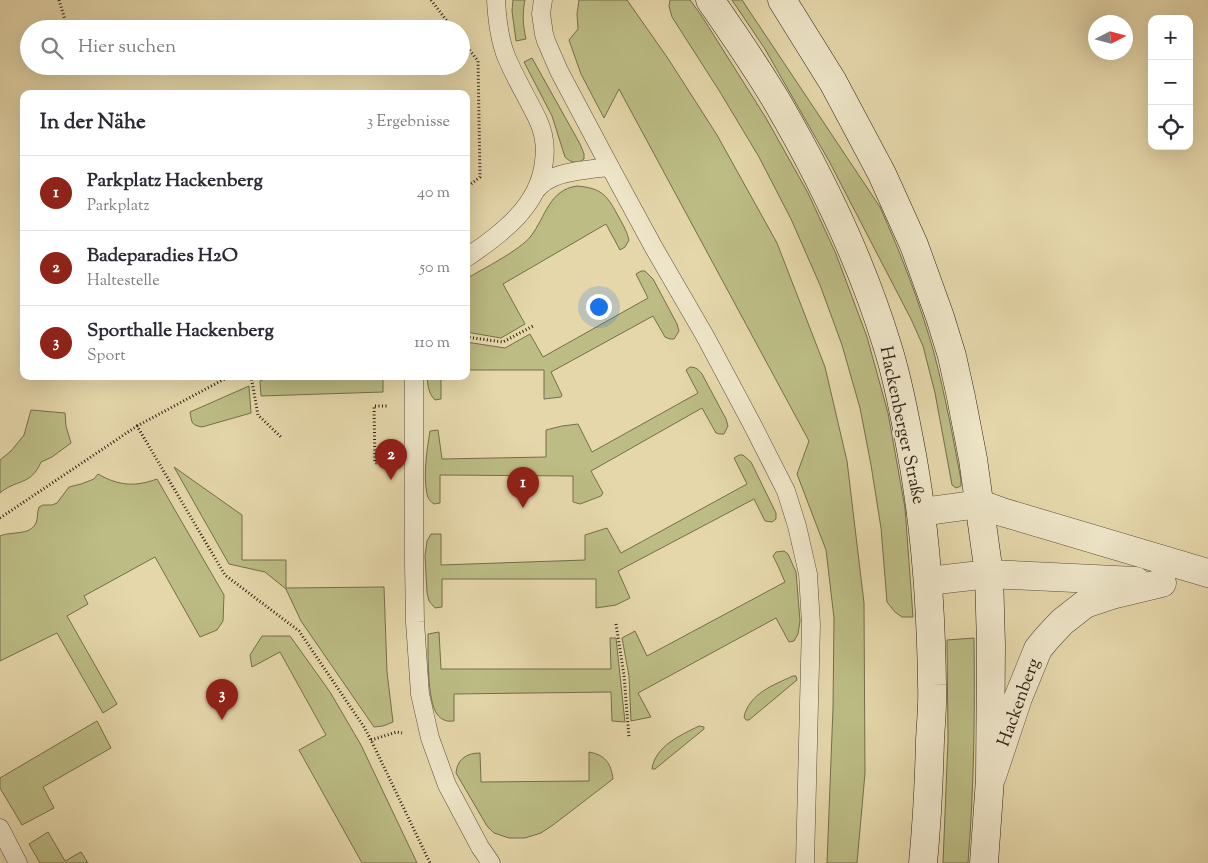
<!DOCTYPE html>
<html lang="de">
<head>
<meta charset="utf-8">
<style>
  :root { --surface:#fff; --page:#f7f7f7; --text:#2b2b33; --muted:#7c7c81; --line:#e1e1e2; --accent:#8f2418 }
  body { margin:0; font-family:"Sorts Mill Goudy",serif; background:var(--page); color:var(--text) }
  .controls { position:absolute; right:15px; top:15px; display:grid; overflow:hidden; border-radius:10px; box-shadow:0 5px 20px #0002 }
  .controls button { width:45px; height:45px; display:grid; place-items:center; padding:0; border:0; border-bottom:1px solid var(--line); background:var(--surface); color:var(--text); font:25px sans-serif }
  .compass { position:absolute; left:1088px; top:15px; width:45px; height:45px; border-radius:50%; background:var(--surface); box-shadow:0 5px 20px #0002; rotate:84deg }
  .you { position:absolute; left:598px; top:306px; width:18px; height:18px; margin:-12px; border:4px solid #fff; border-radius:50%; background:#1a73e8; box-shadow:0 0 0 8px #1a73e833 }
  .badge { display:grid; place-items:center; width:32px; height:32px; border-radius:50%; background:var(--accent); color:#fff; font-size:16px; font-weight:700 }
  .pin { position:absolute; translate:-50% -41px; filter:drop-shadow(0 1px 2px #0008) }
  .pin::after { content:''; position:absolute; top:26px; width:18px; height:15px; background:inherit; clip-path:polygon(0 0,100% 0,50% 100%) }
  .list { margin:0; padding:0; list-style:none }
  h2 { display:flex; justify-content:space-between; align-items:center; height:65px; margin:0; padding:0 20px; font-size:21px }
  h2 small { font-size:16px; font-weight:400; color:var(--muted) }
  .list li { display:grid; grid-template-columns:32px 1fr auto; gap:15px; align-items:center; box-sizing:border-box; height:75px; padding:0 20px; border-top:1px solid var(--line) }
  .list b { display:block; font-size:19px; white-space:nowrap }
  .list p { margin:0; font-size:16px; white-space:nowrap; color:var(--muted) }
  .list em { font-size:16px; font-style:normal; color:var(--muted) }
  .icon { flex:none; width:28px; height:28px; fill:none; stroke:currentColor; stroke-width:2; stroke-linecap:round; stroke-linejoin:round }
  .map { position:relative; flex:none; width:1208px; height:863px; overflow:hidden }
  .search { position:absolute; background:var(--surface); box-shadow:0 5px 20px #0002; left:20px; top:20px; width:450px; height:55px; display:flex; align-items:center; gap:12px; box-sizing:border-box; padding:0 18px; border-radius:28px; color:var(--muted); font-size:19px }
  .panel { position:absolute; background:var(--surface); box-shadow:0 5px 20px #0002; left:20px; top:90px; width:450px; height:290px; border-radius:10px }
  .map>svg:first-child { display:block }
</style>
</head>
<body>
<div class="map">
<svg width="1208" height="863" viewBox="0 0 1208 863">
  <rect width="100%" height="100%" fill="#e5d7aa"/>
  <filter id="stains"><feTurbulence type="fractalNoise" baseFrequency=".004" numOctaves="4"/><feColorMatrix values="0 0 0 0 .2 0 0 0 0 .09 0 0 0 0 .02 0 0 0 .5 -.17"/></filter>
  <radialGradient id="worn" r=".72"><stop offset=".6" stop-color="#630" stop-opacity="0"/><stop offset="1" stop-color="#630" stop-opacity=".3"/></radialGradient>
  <!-- green -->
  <g fill="#bcbc84" stroke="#746e4c">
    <path d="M 513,0 L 525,0 C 522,14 523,26 526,39 L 516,41 L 512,11 Z"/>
    <polygon points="579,0 627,0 667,57 717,135 777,243 825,367 847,461 864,603 865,773 857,863 827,863 833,708 834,618 826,550 797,474 809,441 619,89 604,118 581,74 569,40 578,29 577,14"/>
    <polygon points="670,0 690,0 701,15 766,118 808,193 836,254 867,337 888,413 905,508 913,617 902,617 895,612 887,602 881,528 871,465 860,408 842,345 820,285 791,219 759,157 720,92 672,17 669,6"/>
    <path d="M 732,0 L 742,0 L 880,207 C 901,254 920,303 934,353 C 945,395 953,437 961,480 L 961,486 L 956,488 L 952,485 L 935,393 L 923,346 L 911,319 L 829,161 L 765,49 Z"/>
    <path d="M 532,58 L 580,144 L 584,154 L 584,159 C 577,164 571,163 565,157 L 552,116 L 524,62 Z"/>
    <path d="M 577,186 C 601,188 607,195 617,214 C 622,223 627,231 629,240 L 625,247 L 620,250 L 606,224 L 503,284 L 525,324 L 501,338 L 466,332 L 466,279 C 484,268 519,251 531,236 C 546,216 549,190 577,186 Z"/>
    <polygon points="641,271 645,271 653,279 677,324 679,331 674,339 670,339 665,337 653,316 551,372 562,395 561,397 544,399 544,370 466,370 466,342 505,348 530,334 543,357 648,298 636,274"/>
    <path d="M 690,367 C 696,367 699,370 702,374 L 726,419 L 728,426 L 724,434 L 720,434 L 716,433 L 702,408 L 591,471 L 603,493 L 601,496 L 580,504 L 573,502 L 573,476 L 440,475 L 440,503 L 434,504 C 430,501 428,499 427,494 C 423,476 427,449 430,431 L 438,430 L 442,459 L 546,457 L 546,430 L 562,426 L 578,424 L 592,452 L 698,393 L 686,370 Z"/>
    <polygon points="271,376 383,376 383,392 261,396 260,381"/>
    <path d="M 427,376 L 441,376 L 441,399 L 435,400 C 428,393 428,386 427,376 Z"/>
    <path d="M 249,386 L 251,413 L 202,427 C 191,425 192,423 190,412 Z"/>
    <path d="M 31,410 L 65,413 L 66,426 L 71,443 L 52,457 L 41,462 C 31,486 16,479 0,493 L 0,460 L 11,451 L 24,435 Z"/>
    <polygon points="739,455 743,455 751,462 774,509 776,513 776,519 772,522 765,521 754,499 618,571 630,598 616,605 596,608 596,579 442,579 442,607 435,608 429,601 427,593 425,556 427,541 431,534 441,534 441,565 585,560 585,535 607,528 621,553 747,484 734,458"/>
    <polygon points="174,467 242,515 242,560 286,560 286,588 384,587 387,672 393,722 383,726 374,727 301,621 286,589 265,572 229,564"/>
    <path d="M 98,474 C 119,486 135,487 157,479 L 224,595 L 223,621 L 217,630 L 200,637 L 155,557 L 84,596 L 88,604 L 67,616 L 117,704 L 103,713 L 57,633 L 0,661 L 0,536 C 11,531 30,536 36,523 C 38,518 37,512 39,507 L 43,505 L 52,505 L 57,503 L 69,487 L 81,484 L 94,479 Z"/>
    <polygon points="784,551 788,554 796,572 800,621 798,634 794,641 789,642 776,618 638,693 651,717 631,721 629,676 622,638 635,631 647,656 785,582 778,566 773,556 776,552"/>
    <path d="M 439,632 L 441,669 L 611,669 L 610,638 L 616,638 L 625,722 L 612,721 L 611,692 L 454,694 L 454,721 C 447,722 441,720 437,714 C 427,701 428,651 428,634 Z"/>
    <polygon points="262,636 290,636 330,692 361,745 417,863 362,863 299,750 326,735 280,652 252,667 250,655"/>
    <path d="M 974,638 C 975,713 974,788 968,863 L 943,863 L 948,740 L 947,640 Z"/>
    <path d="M 793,676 L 796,676 L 797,680 L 749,720 L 746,720 L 744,717 C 749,694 773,685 793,676 Z"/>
    <polygon points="97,721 111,748 43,787 54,808 22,825 0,788 0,778"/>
    <path d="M 699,726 L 704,727 L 704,729 L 655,769 L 652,769 C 655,746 681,735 699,726 Z"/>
    <path d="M 589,752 C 605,755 611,763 613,779 L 553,825 L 541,833 L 525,838 L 509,838 L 494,833 L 487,826 L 456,773 C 457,760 466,753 480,753 L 481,782 L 589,781 Z"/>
    <polygon points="48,832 65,861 81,852 88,863 40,863 29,844"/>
  </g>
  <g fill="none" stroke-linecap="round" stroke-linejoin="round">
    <!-- lane casing -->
    <g stroke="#5a4d39" stroke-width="19">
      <g id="lane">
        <polyline points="543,0 541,14 544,34 546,41 559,71 610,167 654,248 705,336 753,426 786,491 797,526 808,574 811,624 805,863"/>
        <path d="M 537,189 C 541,185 545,181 550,179 C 564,171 593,169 610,167"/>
        <path d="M 466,258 C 500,235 540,206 544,161 C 546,147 544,133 538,120 C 528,99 515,78 506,56 C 499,38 497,19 496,0"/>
        <polyline points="414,376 414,563 415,622 420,694 430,738 447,785 480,847 491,863"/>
        <polyline points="0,828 18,863"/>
      </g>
    </g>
    <!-- street casing -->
    <g stroke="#5a4d39" stroke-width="29">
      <g id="street">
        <polyline points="921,512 980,504 1002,512 1208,573"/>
        <polyline points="928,581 989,574 1136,581"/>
        <polyline points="992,776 1018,698 1038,649 1047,638 1062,622 1085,604 1112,595 1162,583"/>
      </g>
    </g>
    <!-- secondary casing -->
    <g stroke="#2c1f13" stroke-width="29">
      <g id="secondary">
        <path d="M 710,0 C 733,33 755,65 776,100 C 821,177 861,260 887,345 C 897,376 903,407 909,439 C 925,520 931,602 932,685 C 933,703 931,721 930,740 C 929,781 927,822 923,863"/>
        <polyline points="782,0 833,82 882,174 914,245 940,317 952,356 961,397 973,459 989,574 991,645 990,779 984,863"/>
      </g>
    </g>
    <!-- path -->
    <g stroke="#2c1f13" stroke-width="3" stroke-dasharray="1 2.5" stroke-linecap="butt">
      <polyline points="59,0 66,23"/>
      <polyline points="431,0 453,29"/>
      <polyline points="461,39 478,61 480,177 466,188"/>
      <polyline points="466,337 503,342 533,326"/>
      <polyline points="251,376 258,415 282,438"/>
      <polyline points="137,426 230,376"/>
      <polyline points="387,463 375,463 374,406 389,406"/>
      <polyline points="0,518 137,426 225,575 299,631 364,727 371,740 430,863"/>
      <polyline points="616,624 624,675 629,738"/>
      <polyline points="371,740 397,732 402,733"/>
    </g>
    <!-- lane -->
    <use href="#lane" stroke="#eee5c8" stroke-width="18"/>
    <!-- street -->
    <use href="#street" stroke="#eee5c8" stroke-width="28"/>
    <!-- secondary -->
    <use href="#secondary" stroke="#eee5c8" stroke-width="28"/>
  </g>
  <g text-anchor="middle" stroke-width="4.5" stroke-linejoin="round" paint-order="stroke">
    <!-- street labels -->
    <g font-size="18" fill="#2c1f13" stroke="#eee5c8">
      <text transform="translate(903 425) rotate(78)" y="6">Hackenberger Straße</text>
      <text transform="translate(1018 702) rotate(-70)" y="6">Hackenberg</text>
    </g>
  </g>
  <rect width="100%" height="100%" filter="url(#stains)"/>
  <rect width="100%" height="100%" fill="url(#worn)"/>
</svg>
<div class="controls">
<button>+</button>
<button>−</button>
<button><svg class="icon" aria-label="locate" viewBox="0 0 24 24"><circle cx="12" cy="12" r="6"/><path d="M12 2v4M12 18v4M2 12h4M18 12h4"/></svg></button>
</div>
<svg class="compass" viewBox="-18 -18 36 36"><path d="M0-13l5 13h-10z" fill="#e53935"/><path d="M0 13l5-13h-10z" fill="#7c7c81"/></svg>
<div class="you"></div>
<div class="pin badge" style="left:523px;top:508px">1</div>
<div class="pin badge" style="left:391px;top:480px">2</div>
<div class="pin badge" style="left:222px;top:720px">3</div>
<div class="search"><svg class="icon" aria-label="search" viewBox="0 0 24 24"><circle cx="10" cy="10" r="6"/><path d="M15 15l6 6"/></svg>Hier suchen</div>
<section class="panel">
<h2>In der Nähe<small>3 Ergebnisse</small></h2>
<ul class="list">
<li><span class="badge">1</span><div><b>Parkplatz Hackenberg</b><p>Parkplatz</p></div><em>40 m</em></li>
<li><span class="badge">2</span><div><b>Badeparadies H2O</b><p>Haltestelle</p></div><em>50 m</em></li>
<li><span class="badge">3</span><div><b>Sporthalle Hackenberg</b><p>Sport</p></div><em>110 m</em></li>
</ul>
</section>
</div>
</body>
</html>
